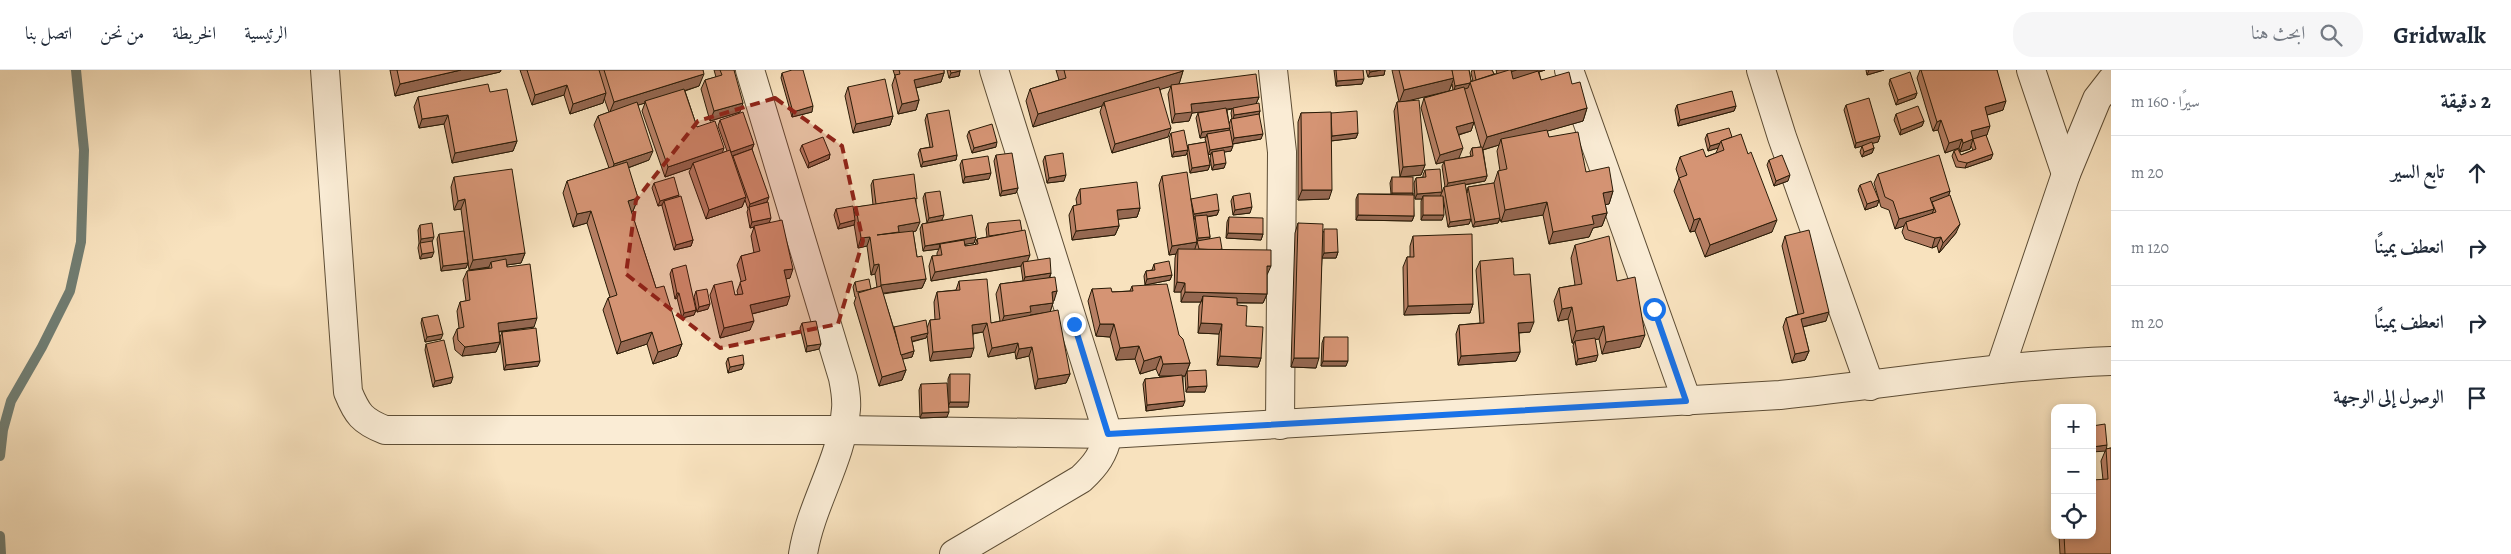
<!DOCTYPE html>
<html lang="ar">
<head>
<meta charset="utf-8">
<style>
  :root { --surface:#fff; --page:#f6f6f7; --text:#1f2937; --muted:#747a83; --line:#e0e1e3 }
  body { margin:0; font-family:Alegreya,Amiri,serif; background:var(--page); color:var(--text); direction:rtl }
  .controls { position:absolute; right:15px; bottom:15px; display:grid; overflow:hidden; border-radius:10px; box-shadow:0 2px 8px #0003 }
  .controls button { width:45px; height:45px; display:grid; place-items:center; padding:0; border:0; border-bottom:1px solid var(--line); background:var(--surface); color:var(--text); font:25px sans-serif }
  .stop { position:absolute; width:15px; height:15px; margin:-11px; border:4px solid #1a73e8; border-radius:50%; background:#fff }
  .stop.end { background:#1a73e8; border-color:#fff; box-shadow:0 1px 5px #0008 }
  .list { margin:0; padding:0; list-style:none }
  h2 { display:flex; justify-content:space-between; align-items:center; height:65px; margin:0; padding:0 20px; font-size:21px }
  h2 small { font-size:16px; font-weight:400; color:var(--muted) }
  .list li { display:grid; grid-template-columns:32px 1fr auto; gap:15px; align-items:center; box-sizing:border-box; height:75px; padding:0 20px; border-top:1px solid var(--line) }
  .list b { display:block; font-size:19px; white-space:nowrap }
  .list em { font-size:16px; font-style:normal; color:var(--muted) }
  .icon { flex:none; width:28px; height:28px; fill:none; stroke:currentColor; stroke-width:2; stroke-linecap:round; stroke-linejoin:round }
  .map { position:relative; flex:none; width:2111px; height:484px; overflow:hidden; direction:ltr }
  header { display:flex; align-items:center; gap:30px; box-sizing:border-box; height:70px; padding:0 25px; background:var(--surface); border-bottom:1px solid var(--line) }
  header strong { font-size:24px }
  nav { display:flex; gap:28px; margin-inline-start:auto; font-size:18px }
  .search { width:350px; height:45px; background:var(--page); display:flex; align-items:center; gap:12px; box-sizing:border-box; padding:0 18px; border-radius:20px; color:var(--muted); font-size:19px }
  main { display:flex }
  aside { flex:1; background:var(--surface) }
  .map>svg:first-child { display:block }
</style>
</head>
<body>
<header>
<strong>Gridwalk</strong>
<div class="search"><svg class="icon" aria-label="search" viewBox="0 0 24 24"><circle cx="10" cy="10" r="6"/><path d="M15 15l6 6"/></svg>ابحث هنا</div>
<nav><a>الرئيسية</a><a>الخريطة</a><a>من نحن</a><a>اتصل بنا</a></nav>
</header>
<main>
<aside>
<h2>2 دقيقة<small>سيرًا · 160 m</small></h2>
<ul class="list">
<li><svg class="icon" aria-label="ahead" viewBox="0 0 24 24"><path d="M12 20V5M6 11l6-6 6 6"/></svg><div><b>تابع السير</b></div><em>20 m</em></li>
<li><svg class="icon" aria-label="right" viewBox="0 0 24 24"><path d="M7 20v-9h11M14 6l5 5-5 5"/></svg><div><b>انعطف يمينًا</b></div><em>120 m</em></li>
<li><svg class="icon" aria-label="right" viewBox="0 0 24 24"><path d="M7 20v-9h11M14 6l5 5-5 5"/></svg><div><b>انعطف يمينًا</b></div><em>20 m</em></li>
<li><svg class="icon" aria-label="arrive" viewBox="0 0 24 24"><path d="M6 21V4h12l-3 4 3 4H6"/></svg><div><b>الوصول إلى الوجهة</b></div></li>
</ul>
</aside>
<div class="map">
<svg width="2111" height="484" viewBox="0 0 2111 484">
  <rect width="100%" height="100%" fill="#f8e2be"/>
  <filter id="stains"><feTurbulence type="fractalNoise" baseFrequency=".004" numOctaves="4"/><feColorMatrix values="0 0 0 0 .2 0 0 0 0 .09 0 0 0 0 .02 0 0 0 .5 -.17"/></filter>
  <radialGradient id="worn" r=".72"><stop offset=".6" stop-color="#630" stop-opacity="0"/><stop offset="1" stop-color="#630" stop-opacity=".3"/></radialGradient>
  <g fill="none" stroke-linecap="round" stroke-linejoin="round">
    <!-- stream -->
    <g stroke="#707c71" stroke-width="10">
      <polyline points="0,386 3,360 11,331 42,277 70,221 81,172 84,80 76,0"/>
      <polyline points="0,466 1,484"/>
    </g>
    <!-- minor casing -->
    <g stroke="#5d4d35" stroke-width="30">
      <g id="minor">
        <path d="M 325,0 L 348,322 C 357,344 362,351 385,360 L 843,360 L 1108,364 L 1780,325 C 1890,314 2000,295 2111,291"/>
        <path d="M 750,0 L 843,308 C 845,318 847,329 846,339 C 842,390 811,434 803,484"/>
        <polyline points="1273,0 1282,82 1280,355"/>
        <polyline points="1569,0 1687,331"/>
        <polyline points="1761,0 1782,67 1870,316"/>
        <polyline points="2031,0 2066,104"/>
        <polyline points="2000,299 2066,104 2097,29 2111,11"/>
        <path d="M 954,484 L 1081,409 C 1096,395 1104,384 1108,364 L 994,0"/>
      </g>
    </g>
    <!-- minor -->
    <use href="#minor" stroke="#faecd5" stroke-width="28"/>
  </g>
  <!-- wall -->
  <g fill="#b77f64" stroke="#291b07" fill-rule="evenodd">
    <polygon points="390,0 501,0 500,2 395,26"/>
    <polygon points="520,0 703,0 699,16 685,21 697,57 722,83 727,81 718,56 720,50 754,74 752,79 767,132 763,133 790,208 786,209 787,235 752,244 750,260 720,268 710,225 714,215 735,225 738,225 737,221 741,211 737,195 741,186 754,183 751,166 754,157 750,158 747,142 748,139 745,130 742,137 706,149 689,102 691,98 665,107 642,41 645,33 638,35 649,90 628,98 638,128 633,141 631,141 656,218 682,274 677,286 653,294 647,274 617,284 603,240 608,228 610,227 587,153 573,157 563,123 567,111 609,98 594,55 598,46 609,42 604,28 603,33 570,44 564,25 532,35"/>
    <polygon points="714,0 734,0 740,42 710,51 701,19 705,10 716,7"/>
    <polygon points="893,0 944,0 944,3 941,12 916,18 919,30 916,40 898,44 892,15 895,6"/>
    <polygon points="947,0 960,0 959,6 949,8"/>
    <path d="M 1056,0 L 1183,0 L 1183,1 L 1179,14 L 1259,27 L 1256,34 L 1260,41 L 1259,44 L 1261,69 L 1233,74 L 1231,81 L 1224,82 L 1224,98 L 1212,100 L 1210,88 L 1211,84 L 1208,85 L 1210,95 L 1208,100 L 1190,103 L 1187,83 L 1186,85 L 1172,87 L 1169,68 L 1171,63 L 1187,77 L 1188,75 L 1206,72 L 1205,69 L 1206,67 L 1200,68 L 1196,48 L 1198,43 L 1201,42 L 1192,43 L 1189,51 L 1172,53 L 1168,24 L 1171,16 L 1160,19 L 1168,67 L 1112,83 L 1100,42 L 1102,36 L 1033,57 L 1026,31 L 1030,19 L 1059,10 ZM 1232,39 L 1231,43 L 1232,49 L 1231,49 L 1229,54 L 1227,40 Z"/>
    <polygon points="1334,0 1363,0 1362,14 1336,16"/>
    <polygon points="1366,0 1385,0 1384,5 1368,7"/>
    <path d="M 1392,0 L 1469,0 L 1471,11 L 1473,11 L 1471,3 L 1472,0 L 1492,0 L 1494,4 L 1497,4 L 1496,0 L 1545,0 L 1539,2 L 1541,10 L 1572,14 L 1587,38 L 1583,51 L 1547,61 L 1549,67 L 1586,102 L 1613,121 L 1609,134 L 1605,134 L 1607,143 L 1602,156 L 1593,158 L 1589,167 L 1549,174 L 1543,145 L 1501,152 L 1500,149 L 1498,153 L 1473,157 L 1471,149 L 1469,154 L 1448,157 L 1443,127 L 1442,150 L 1421,150 L 1421,131 L 1422,129 L 1415,129 L 1414,113 L 1416,108 L 1423,107 L 1423,105 L 1425,100 L 1442,122 L 1444,117 L 1445,117 L 1442,96 L 1444,92 L 1436,94 L 1421,38 L 1424,28 L 1453,20 L 1452,14 L 1449,21 L 1406,31 L 1425,95 L 1421,105 L 1400,107 L 1394,41 L 1397,32 L 1399,32 ZM 1474,52 L 1481,77 L 1472,78 L 1470,83 L 1471,86 L 1452,90 L 1459,88 L 1459,65 L 1471,61 ZM 1499,75 L 1497,81 L 1500,101 L 1498,101 L 1494,113 L 1468,117 L 1467,123 L 1465,115 L 1485,111 L 1487,106 L 1483,80 Z"/>
    <polygon points="1866,0 1884,0 1867,5"/>
    <polygon points="1920,0 1997,0 2003,40 1987,45 1987,65 1986,65 1991,89 1965,98 1956,97 1952,86 1954,81 1961,85 1973,80 1971,76 1970,79 1960,82 1959,78 1945,83 1938,60 1933,61 1917,8"/>
    <polygon points="782,3 812,42 792,47 781,8"/>
    <polygon points="1890,9 1917,23 1915,28 1896,35 1889,14"/>
    <polygon points="848,17 893,46 890,55 853,63 845,26"/>
    <polygon points="490,22 517,71 513,81 452,93 444,54 419,58 414,37 418,27"/>
    <polygon points="1677,35 1736,36 1734,41 1678,56 1675,40"/>
    <polygon points="1846,35 1880,66 1878,72 1872,73 1874,78 1872,83 1862,87 1860,82 1862,76 1855,78 1844,40"/>
    <polygon points="1301,43 1331,43 1358,63 1356,68 1331,71 1329,129 1298,130 1298,52"/>
    <polygon points="927,44 957,85 956,90 921,97 918,84 920,79 930,77 925,50"/>
    <polygon points="1896,44 1924,51 1922,56 1900,65 1894,50"/>
    <polygon points="969,61 996,77 972,83 967,66"/>
    <polygon points="1707,64 1732,67 1772,162 1705,187 1695,161 1690,162 1674,121 1679,108 1676,99 1680,87 1706,87 1716,83 1718,78 1708,81 1705,69"/>
    <polygon points="802,75 830,84 829,89 808,98 800,80"/>
    <polygon points="996,85 1018,118 1016,123 1000,126 994,91"/>
    <polygon points="1045,86 1064,111 1047,113 1043,91"/>
    <polygon points="962,90 989,109 963,113 960,95"/>
    <polygon points="1769,90 1788,111 1774,116 1767,95"/>
    <polygon points="1878,104 1950,121 1948,126 1956,163 1939,183 1937,176 1932,178 1905,169 1902,162 1904,156 1895,159 1889,140 1881,137 1874,113"/>
    <polygon points="1162,106 1191,129 1219,140 1217,145 1207,147 1210,167 1209,169 1222,179 1222,180 1267,205 1267,224 1263,233 1237,233 1237,235 1246,256 1261,288 1258,297 1217,295 1219,264 1198,263 1199,236 1201,232 1181,232 1181,222 1174,222 1175,188 1176,184 1169,185 1159,115"/>
    <polygon points="454,107 525,183 521,193 507,195 507,197 534,257 499,262 500,272 496,282 462,286 455,280 453,268 457,259 459,258 457,241 460,232 466,231 463,210 467,201 489,198 489,197 469,200 461,139 454,140 451,117"/>
    <polygon points="1392,107 1413,123 1413,125 1414,146 1412,151 1356,150 1356,129 1358,124 1391,124 1390,113"/>
    <polygon points="873,110 916,130 916,161 913,162 917,187 926,209 922,218 883,224 894,259 894,257 927,258 930,250 935,250 934,232 937,222 956,220 959,211 991,253 1000,251 996,224 1000,214 1023,211 1021,197 1021,196 931,211 929,196 932,186 937,186 937,183 939,179 923,181 920,159 922,154 927,153 923,128 925,123 942,150 976,167 974,173 965,174 965,176 975,175 977,169 987,167 986,159 988,153 1027,191 1051,203 1050,207 1057,221 1053,231 1053,233 1050,242 1070,304 1066,313 1035,319 1029,286 1016,289 1015,282 988,287 983,262 973,264 971,287 930,291 927,266 926,268 912,272 914,281 912,287 902,289 906,300 902,310 879,316 854,233 856,227 855,227 853,217 855,212 871,219 877,217 875,204 871,205 867,176 858,178 854,154 854,155 838,159 834,145 836,139 854,144 856,137 873,135 871,115"/>
    <polygon points="654,113 678,127 693,170 691,176 674,180 662,136 662,135 658,136 652,118"/>
    <polygon points="1860,115 1879,130 1877,136 1865,140 1858,120"/>
    <polygon points="1080,119 1140,138 1137,147 1118,149 1119,156 1115,165 1072,170 1069,145 1073,136 1077,135 1076,129"/>
    <polygon points="1233,126 1250,143 1233,145 1231,131"/>
    <polygon points="1229,147 1263,164 1261,170 1226,168 1227,152"/>
    <polygon points="1298,153 1323,161 1338,182 1336,188 1322,188 1316,298 1291,297 1295,163"/>
    <polygon points="420,155 432,172 432,187 420,189 418,178 419,173 418,160"/>
    <polygon points="439,164 468,193 466,198 441,201 437,169"/>
    <polygon points="1413,166 1473,234 1470,243 1404,245 1403,197 1407,187 1410,187 1410,176"/>
    <polygon points="1785,166 1826,251 1803,257 1809,281 1805,290 1792,293 1783,257 1786,248 1798,244 1782,176"/>
    <polygon points="1575,175 1617,211 1640,277 1602,284 1599,269 1595,269 1596,291 1576,295 1573,276 1574,273 1572,273 1568,249 1558,251 1554,231 1559,218 1575,215 1571,188"/>
    <polygon points="1480,191 1514,205 1530,262 1519,263 1520,282 1516,291 1458,295 1456,264 1459,255 1480,253 1476,200"/>
    <polygon points="1154,194 1172,205 1170,210 1145,215 1144,206 1146,201 1152,200"/>
    <polygon points="672,199 696,240 694,245 682,248 677,228 675,229 670,204"/>
    <polygon points="1132,216 1179,265 1190,293 1185,306 1183,306 1183,336 1146,341 1143,314 1145,309 1172,306 1159,306 1156,299 1140,304 1135,289 1116,290 1110,267 1096,266 1088,231 1092,219 1112,222 1130,221"/>
    <polygon points="696,221 708,239 697,242 694,227"/>
    <polygon points="422,248 441,269 425,272 421,253"/>
    <polygon points="802,253 819,279 806,282 800,258"/>
    <polygon points="502,262 538,296 504,300 500,267"/>
    <polygon points="1324,267 1346,296 1321,296 1322,273"/>
    <polygon points="426,274 451,313 433,317 425,280"/>
    <polygon points="728,288 742,299 728,303 726,293"/>
    <polygon points="1187,301 1205,322 1186,322 1185,306"/>
    <polygon points="950,304 968,337 948,337 947,347 920,348 919,320 921,314 948,334 948,309"/>
    <polygon points="2111,378 2111,484 2060,484 2059,465 2092,465 2103,410 2101,391 2106,379"/>
  </g>
  <!-- shaded-wall -->
  <g fill="#956851" stroke="#291b07">
    <polygon points="461,0 501,0 500,2 395,26 400,14"/>
    <polygon points="1381,0 1385,0 1384,5 1368,7 1370,2"/>
    <polygon points="1517,0 1545,0 1500,14 1503,4"/>
    <polygon points="1869,0 1884,0 1867,5"/>
    <polygon points="960,1 959,6 949,8 951,3"/>
    <polygon points="1183,1 1179,14 1104,36 1104,32 1102,36 1033,57 1038,44"/>
    <polygon points="944,3 941,12 911,19 914,10"/>
    <polygon points="704,4 699,16 646,33 645,31 645,33 609,44 614,32"/>
    <polygon points="1454,8 1449,21 1399,33 1404,20"/>
    <polygon points="1364,9 1362,14 1336,16 1337,11"/>
    <polygon points="1470,13 1468,18 1454,22 1455,16"/>
    <polygon points="567,15 564,25 532,35 535,25"/>
    <polygon points="606,23 603,33 570,44 573,34"/>
    <polygon points="1917,23 1915,28 1896,35 1898,30"/>
    <polygon points="1259,27 1255,36 1192,43 1189,51 1172,53 1175,44 1191,34"/>
    <polygon points="919,30 916,40 898,44 902,34"/>
    <polygon points="2006,31 2003,40 1981,47 1985,37"/>
    <polygon points="743,33 740,42 710,51 714,41"/>
    <polygon points="813,36 812,42 792,47 793,42"/>
    <polygon points="1736,36 1734,41 1678,56 1680,50"/>
    <polygon points="1587,38 1583,51 1502,74 1501,69 1499,75 1482,80 1487,67"/>
    <polygon points="1260,41 1258,47 1233,51 1234,45"/>
    <polygon points="448,45 444,54 419,58 422,49"/>
    <polygon points="893,46 890,55 853,63 856,54"/>
    <polygon points="1941,50 1938,60 1933,61 1937,52"/>
    <polygon points="1924,51 1922,56 1900,65 1901,60"/>
    <polygon points="1474,52 1471,61 1453,66 1456,57"/>
    <polygon points="1990,56 1987,65 1967,71 1971,61"/>
    <polygon points="1171,58 1168,67 1112,83 1115,74"/>
    <polygon points="1230,58 1228,63 1207,64 1206,67 1200,68 1202,62"/>
    <polygon points="1358,63 1356,68 1330,71 1332,66"/>
    <polygon points="1263,64 1261,69 1232,74 1234,68"/>
    <polygon points="1880,66 1878,72 1855,78 1856,73"/>
    <polygon points="1962,69 1959,78 1945,83 1949,73"/>
    <polygon points="1973,69 1970,79 1960,82 1963,73"/>
    <polygon points="517,71 513,81 452,93 455,83"/>
    <polygon points="997,72 996,77 972,83 974,78"/>
    <polygon points="1720,73 1718,78 1708,81 1710,76"/>
    <polygon points="754,74 752,79 729,87 731,82"/>
    <polygon points="1233,76 1231,81 1212,84 1212,82 1211,84 1208,85 1210,80"/>
    <polygon points="724,78 721,87 693,93 691,98 665,107 668,97"/>
    <polygon points="1463,78 1459,88 1436,94 1440,85"/>
    <polygon points="1874,78 1872,83 1862,87 1864,82"/>
    <polygon points="1188,80 1186,85 1172,87 1174,82"/>
    <polygon points="653,81 649,90 611,104 614,94"/>
    <polygon points="830,84 829,89 808,98 809,93"/>
    <polygon points="1993,84 1991,89 1965,98 1967,93"/>
    <polygon points="957,85 956,90 921,97 923,92"/>
    <polygon points="1226,93 1224,98 1212,100 1214,95"/>
    <polygon points="1210,95 1208,100 1190,103 1192,98"/>
    <polygon points="1425,95 1421,105 1400,107 1403,97"/>
    <polygon points="991,103 989,109 963,113 965,107"/>
    <polygon points="1066,105 1064,111 1047,113 1049,108"/>
    <polygon points="1790,105 1788,111 1774,116 1776,111"/>
    <polygon points="1487,106 1485,111 1446,118 1448,113"/>
    <polygon points="1018,118 1016,123 1000,126 1002,121"/>
    <polygon points="1302,120 1332,120 1329,129 1298,130"/>
    <polygon points="1613,121 1609,134 1598,136 1603,123"/>
    <polygon points="1950,121 1947,131 1932,132 1931,136 1930,128"/>
    <polygon points="1442,122 1440,127 1423,126 1422,129 1415,129 1417,124"/>
    <polygon points="1392,123 1413,123 1412,128 1391,128"/>
    <polygon points="679,125 677,131 664,131 662,135 658,136 660,131"/>
    <polygon points="746,127 742,137 706,149 709,140"/>
    <polygon points="769,127 767,132 749,138 749,137 750,134"/>
    <polygon points="638,128 633,141 624,144 628,131"/>
    <polygon points="465,129 461,139 454,140 458,131"/>
    <polygon points="1879,130 1877,136 1865,140 1867,134"/>
    <polygon points="1547,132 1543,145 1501,152 1505,140"/>
    <polygon points="1252,137 1250,143 1233,145 1235,140"/>
    <polygon points="1140,138 1137,147 1113,150 1117,140"/>
    <polygon points="1934,139 1930,148 1906,152 1904,156 1895,159 1899,149"/>
    <polygon points="1219,140 1217,145 1196,148 1195,146 1195,149 1192,149 1194,144"/>
    <polygon points="591,141 587,153 573,157 577,144"/>
    <polygon points="1607,143 1602,156 1593,158 1589,167 1549,174 1553,162 1592,146"/>
    <polygon points="944,145 942,150 927,153 929,148"/>
    <polygon points="1358,145 1414,146 1412,151 1356,150"/>
    <polygon points="1423,145 1444,145 1442,150 1421,150"/>
    <polygon points="771,148 769,153 750,158 752,152"/>
    <polygon points="1500,148 1498,153 1473,157 1475,152"/>
    <polygon points="1700,148 1695,161 1690,162 1694,150"/>
    <polygon points="1471,149 1469,154 1448,157 1450,152"/>
    <polygon points="855,150 854,155 838,159 840,154"/>
    <polygon points="1777,150 1772,162 1705,187 1710,175"/>
    <polygon points="920,152 916,161 898,165 874,175 898,156"/>
    <polygon points="1960,154 1956,163 1939,183 1943,173"/>
    <polygon points="1119,156 1115,165 1072,170 1076,161"/>
    <polygon points="1228,163 1263,164 1261,170 1226,168"/>
    <polygon points="434,167 432,172 420,174 421,169"/>
    <polygon points="870,167 867,176 858,178 861,168"/>
    <polygon points="976,167 974,173 941,178 940,174"/>
    <polygon points="1210,167 1208,172 1197,172 1194,182 1178,179 1176,184 1169,185 1172,176 1197,172 1198,168"/>
    <polygon points="1941,167 1937,176 1932,178 1935,168"/>
    <polygon points="693,170 691,176 674,180 676,175"/>
    <polygon points="940,174 939,179 923,181 925,176"/>
    <polygon points="434,182 432,187 420,189 422,184"/>
    <polygon points="1338,182 1336,188 1322,188 1324,183"/>
    <polygon points="525,183 521,193 492,197 491,192 489,197 469,200 473,190"/>
    <polygon points="1030,185 1026,195 1023,192 1021,196 931,211 935,202"/>
    <polygon points="468,193 466,198 441,201 443,196"/>
    <polygon points="879,194 875,204 871,205 874,195"/>
    <polygon points="1267,196 1271,196 1267,205 1263,206"/>
    <polygon points="793,199 790,208 780,210 784,200"/>
    <polygon points="1051,203 1049,208 1023,213 1025,207"/>
    <polygon points="1172,205 1170,210 1145,215 1147,209"/>
    <polygon points="926,209 922,218 877,224 881,215"/>
    <polygon points="1177,212 1185,213 1181,222 1174,222"/>
    <polygon points="1057,221 1054,231 1048,232 1052,222"/>
    <polygon points="1185,222 1267,224 1263,233 1202,232 1203,226 1201,232 1181,232"/>
    <polygon points="677,223 679,223 677,228 675,229"/>
    <polygon points="790,226 787,235 747,245 750,235"/>
    <polygon points="1053,233 1050,242 1030,245 1028,251 1001,255 1004,246 1030,236"/>
    <polygon points="710,234 708,239 697,242 699,237"/>
    <polygon points="1473,234 1470,243 1404,245 1408,236"/>
    <polygon points="1572,237 1568,249 1558,251 1562,239"/>
    <polygon points="696,240 694,245 682,248 684,243"/>
    <polygon points="1829,242 1826,251 1798,258 1801,249"/>
    <polygon points="537,248 534,257 494,262 498,253"/>
    <polygon points="754,251 750,260 720,268 724,258"/>
    <polygon points="1534,252 1530,262 1515,263 1518,253"/>
    <polygon points="987,253 983,262 968,264 972,255"/>
    <polygon points="1201,253 1222,254 1219,264 1198,263"/>
    <polygon points="1100,254 1114,254 1110,267 1096,266"/>
    <polygon points="1604,256 1599,269 1575,273 1575,271 1574,273 1572,273 1576,261"/>
    <polygon points="652,262 647,274 617,284 621,272"/>
    <polygon points="928,263 926,268 909,272 911,267"/>
    <polygon points="443,264 441,269 425,272 427,267"/>
    <polygon points="1645,265 1640,277 1602,284 1606,272"/>
    <polygon points="500,272 496,282 462,286 465,277"/>
    <polygon points="1018,273 1015,282 988,287 992,278"/>
    <polygon points="682,274 677,286 653,294 658,282"/>
    <polygon points="821,274 819,279 806,282 807,276"/>
    <polygon points="1139,276 1135,289 1116,290 1120,278"/>
    <polygon points="1032,277 1029,286 1016,289 1019,279"/>
    <polygon points="974,278 971,287 930,291 933,282"/>
    <polygon points="914,281 912,287 899,290 901,285"/>
    <polygon points="1809,281 1805,290 1792,293 1795,284"/>
    <polygon points="1520,282 1516,291 1458,295 1461,286"/>
    <polygon points="1598,285 1596,291 1576,295 1578,289"/>
    <polygon points="1161,286 1156,299 1140,304 1144,291"/>
    <polygon points="1220,286 1261,288 1258,297 1217,295"/>
    <polygon points="1294,288 1319,288 1316,298 1291,297"/>
    <polygon points="540,291 538,296 504,300 506,295"/>
    <polygon points="1323,291 1348,291 1346,296 1321,296"/>
    <polygon points="1190,293 1185,306 1159,306 1163,294"/>
    <polygon points="744,294 742,299 728,303 730,297"/>
    <polygon points="906,300 902,310 879,316 882,307"/>
    <polygon points="1070,304 1066,313 1035,319 1038,309"/>
    <polygon points="453,307 451,313 433,317 435,311"/>
    <polygon points="1207,316 1205,322 1186,322 1188,317"/>
    <polygon points="1185,331 1183,336 1146,341 1147,335"/>
    <polygon points="950,332 969,332 968,337 948,337"/>
    <polygon points="949,342 947,347 920,348 922,343"/>
    <polygon points="2107,375 2106,381 2092,382 2092,377"/>
  </g>
  <!-- building -->
  <g fill="#d59474" stroke="#291b07">
    <polygon points="397,0 461,0 400,14"/>
    <polygon points="527,0 599,0 606,23 573,34 567,15 535,25"/>
    <polygon points="604,0 703,0 704,4 614,32"/>
    <polygon points="720,0 734,0 743,33 714,41 705,10 722,5"/>
    <polygon points="792,0 803,0 813,36 793,42 782,3"/>
    <polygon points="899,0 944,0 944,3 914,10 919,30 902,34 895,5 900,4"/>
    <polygon points="950,0 960,0 960,1 951,3"/>
    <polygon points="1064,0 1183,0 1183,1 1038,44 1030,19 1066,8"/>
    <polygon points="1336,0 1363,0 1364,9 1337,11"/>
    <polygon points="1369,0 1381,0 1370,2"/>
    <polygon points="1399,0 1452,0 1454,8 1404,20"/>
    <polygon points="1452,0 1469,0 1471,11 1470,13 1455,16"/>
    <polygon points="1474,0 1492,0 1494,4 1476,10"/>
    <polygon points="1509,0 1511,0 1513,9 1538,1 1541,10 1569,2 1572,14 1580,12 1587,38 1487,67 1470,12"/>
    <polygon points="1921,0 1997,0 2006,31 1985,37 1990,56 1971,61 1973,69 1963,73 1962,69 1949,73 1941,50 1937,52"/>
    <polygon points="1910,2 1917,23 1898,30 1890,9"/>
    <polygon points="1256,4 1259,27 1191,34 1192,42 1175,44 1171,15"/>
    <polygon points="885,9 893,46 856,54 848,17"/>
    <polygon points="488,14 490,22 507,19 517,71 455,83 448,45 422,49 418,27"/>
    <polygon points="1159,17 1171,58 1115,74 1104,32"/>
    <polygon points="1464,17 1474,52 1456,57 1463,78 1440,85 1424,28"/>
    <polygon points="684,19 697,57 715,51 724,78 668,97 645,31"/>
    <polygon points="1732,21 1736,36 1680,50 1677,35"/>
    <polygon points="1869,28 1880,66 1856,73 1846,35"/>
    <polygon points="1419,30 1425,95 1403,97 1397,32"/>
    <polygon points="637,32 653,81 614,94 598,46"/>
    <polygon points="1259,33 1260,41 1234,45 1233,38"/>
    <polygon points="1918,36 1924,51 1901,60 1896,44"/>
    <polygon points="1226,38 1230,58 1202,62 1198,43"/>
    <polygon points="949,40 957,85 923,92 920,79 933,77 927,44"/>
    <polygon points="1357,41 1358,63 1332,66 1331,43"/>
    <polygon points="743,42 754,74 731,82 720,50"/>
    <polygon points="1331,42 1332,120 1302,120 1301,43"/>
    <polygon points="1259,44 1263,64 1234,68 1231,49"/>
    <polygon points="992,54 997,72 974,78 969,61"/>
    <polygon points="1729,58 1732,67 1721,71 1720,73 1710,76 1707,64"/>
    <polygon points="1184,60 1188,80 1174,82 1171,63"/>
    <polygon points="1230,60 1233,76 1210,80 1207,64"/>
    <polygon points="1547,60 1549,67 1578,62 1586,102 1609,97 1613,121 1603,123 1607,143 1592,146 1594,154 1553,162 1547,132 1505,140 1498,101 1507,99 1501,69"/>
    <polygon points="1741,64 1748,84 1751,82 1777,150 1710,175 1700,148 1694,150 1679,108 1687,105 1680,87 1703,79 1706,87 1724,80 1721,71"/>
    <polygon points="1986,65 1993,84 1967,93 1958,91 1954,81 1958,79 1961,85 1976,79 1973,69"/>
    <polygon points="823,67 830,84 809,93 802,75"/>
    <polygon points="1206,72 1210,95 1192,98 1188,75"/>
    <polygon points="1872,72 1874,78 1864,82 1862,76"/>
    <polygon points="1482,77 1487,106 1448,113 1444,91 1473,86 1472,78"/>
    <polygon points="752,79 769,127 750,134 733,86"/>
    <polygon points="730,80 746,127 709,140 693,93"/>
    <polygon points="1224,80 1226,93 1214,95 1212,82"/>
    <polygon points="1012,83 1018,118 1002,121 996,85"/>
    <polygon points="1063,83 1066,105 1049,108 1045,86"/>
    <polygon points="1782,85 1790,105 1776,111 1769,90"/>
    <polygon points="1939,85 1950,121 1930,128 1934,139 1899,149 1893,131 1885,127 1878,104"/>
    <polygon points="988,86 991,103 965,107 962,90"/>
    <polygon points="627,92 638,128 628,131 656,218 664,216 682,274 658,282 652,262 621,272 608,228 617,225 591,141 577,144 567,111"/>
    <polygon points="512,99 525,183 473,190 465,129 458,131 454,107"/>
    <polygon points="1440,99 1442,122 1417,124 1416,108 1426,107 1425,100"/>
    <polygon points="1187,102 1197,172 1172,176 1162,106"/>
    <polygon points="914,104 917,129 916,129 915,128 876,134 873,110"/>
    <polygon points="674,107 679,125 660,131 654,113"/>
    <rect x="1392" y="107" width="21" height="16"/>
    <polygon points="1871,111 1879,130 1867,134 1860,115"/>
    <polygon points="1137,112 1140,138 1117,140 1119,156 1076,161 1073,136 1081,134 1080,119"/>
    <polygon points="1465,113 1471,149 1450,152 1444,117"/>
    <polygon points="1494,113 1500,148 1475,152 1468,117"/>
    <polygon points="940,121 944,145 929,148 925,123"/>
    <polygon points="1250,123 1252,137 1235,140 1233,126"/>
    <polygon points="1217,124 1219,140 1194,144 1191,129"/>
    <polygon points="1358,124 1414,125 1414,146 1358,145"/>
    <polygon points="1950,125 1960,154 1943,173 1941,167 1935,168 1908,160 1906,152 1936,142 1932,132"/>
    <polygon points="681,126 693,170 676,175 664,131"/>
    <polygon points="1423,126 1443,126 1444,145 1423,145"/>
    <polygon points="915,128 920,152 898,156 899,162 877,165 913,161 917,187 922,186 926,209 881,215 879,194 874,195 870,167 861,168 856,137"/>
    <polygon points="768,132 771,148 752,152 749,137"/>
    <polygon points="853,136 855,150 840,154 836,139"/>
    <polygon points="972,145 976,167 925,176 922,154"/>
    <polygon points="1207,145 1210,167 1198,168 1195,146"/>
    <polygon points="1229,147 1263,148 1263,164 1228,163"/>
    <polygon points="782,150 793,199 784,200 790,226 750,235 754,251 724,258 714,215 732,211 735,225 743,224 740,212 746,210 741,186 760,181 754,156"/>
    <polygon points="1020,150 1022,161 989,166 988,153"/>
    <polygon points="432,153 434,167 421,169 420,155"/>
    <polygon points="1298,153 1323,154 1319,288 1294,288"/>
    <polygon points="1324,159 1337,159 1338,182 1324,183"/>
    <polygon points="1025,160 1030,185 935,202 932,186 942,185 940,174 964,170 965,176 978,174 977,169"/>
    <polygon points="1809,160 1829,242 1801,249 1809,281 1795,284 1786,248 1804,243 1785,166"/>
    <polygon points="464,161 468,193 443,196 439,164"/>
    <polygon points="1472,164 1473,234 1408,236 1407,187 1414,187 1413,166"/>
    <polygon points="1609,166 1617,211 1635,207 1645,265 1606,272 1604,256 1576,261 1572,237 1562,239 1559,218 1582,214 1575,175"/>
    <polygon points="1220,167 1222,179 1217,180 1199,179 1197,171"/>
    <polygon points="432,171 434,182 422,184 420,173"/>
    <polygon points="1178,179 1271,180 1271,196 1267,196 1267,224 1185,222 1185,213 1177,212"/>
    <polygon points="1050,188 1051,203 1025,207 1023,192"/>
    <polygon points="1513,188 1514,205 1530,204 1534,252 1518,253 1520,282 1461,286 1459,255 1484,253 1480,191"/>
    <polygon points="506,189 507,197 530,194 537,248 498,253 500,272 465,277 458,270 457,259 464,257 460,232 470,230 467,201 492,198 491,192"/>
    <polygon points="1169,191 1172,205 1147,209 1146,201 1155,200 1154,194"/>
    <polygon points="686,195 696,240 684,243 679,223 677,223 672,199"/>
    <polygon points="1055,207 1057,221 1052,222 1053,233 1030,236 1031,242 1004,246 1000,214"/>
    <polygon points="869,209 871,219 857,222 855,212"/>
    <polygon points="987,209 991,253 1058,240 1070,304 1038,309 1032,277 1019,279 1018,273 992,278 987,253 972,255 974,278 933,282 930,250 940,249 937,222 960,220 959,211"/>
    <polygon points="1167,214 1179,265 1183,269 1190,293 1163,294 1161,286 1144,291 1139,276 1120,278 1114,254 1100,254 1092,219 1111,218 1112,222 1133,221 1132,216"/>
    <polygon points="881,216 906,300 882,307 858,223"/>
    <polygon points="707,219 710,234 699,237 696,221"/>
    <polygon points="1203,226 1237,228 1237,235 1247,236 1246,256 1263,257 1261,288 1220,286 1222,254 1201,253"/>
    <polygon points="438,245 443,264 427,267 422,248"/>
    <polygon points="926,250 928,263 911,267 914,281 901,285 894,257"/>
    <polygon points="816,251 821,274 807,276 802,253"/>
    <polygon points="536,258 540,291 506,295 502,262"/>
    <polygon points="1324,267 1348,267 1348,291 1323,291"/>
    <polygon points="1595,268 1598,285 1578,289 1575,271"/>
    <polygon points="444,270 453,307 435,311 426,274"/>
    <polygon points="743,285 744,294 730,297 728,288"/>
    <polygon points="1206,300 1207,316 1188,317 1187,301"/>
    <polygon points="950,304 970,304 969,332 950,332"/>
    <polygon points="1182,305 1185,331 1147,335 1145,309"/>
    <polygon points="947,313 949,342 922,343 921,314"/>
    <polygon points="2105,354 2107,375 2092,377 2092,356"/>
    <polygon points="2111,378 2111,484 2065,484 2064,465 2092,465 2092,410 2108,409 2106,379"/>
  </g>
  <g fill="none" stroke-linecap="round" stroke-linejoin="round">
    <!-- route -->
    <polyline stroke="#1a73e8" stroke-width="6" points="1074,254 1108,364 1686,331 1654,239"/>
  </g>
  <!-- marked area -->
  <path fill="#8f2418" fill-opacity="0.2" stroke="#8f2418" stroke-width="4" stroke-dasharray="10 6" stroke-linejoin="round" d="M 775,28 L 842,76 L 863,171 L 838,254 L 720,278 L 626,204 L 636,130 L 698,51 Z"/>
  <rect width="100%" height="100%" filter="url(#stains)"/>
  <rect width="100%" height="100%" fill="url(#worn)"/>
</svg>
<div class="controls">
<button>+</button>
<button>−</button>
<button><svg class="icon" aria-label="locate" viewBox="0 0 24 24"><circle cx="12" cy="12" r="6"/><path d="M12 2v4M12 18v4M2 12h4M18 12h4"/></svg></button>
</div>
<div class="stop" style="left:1654px;top:239px"></div>
<div class="stop end" style="left:1074px;top:254px"></div>
</div>
</main>
</body>
</html>
